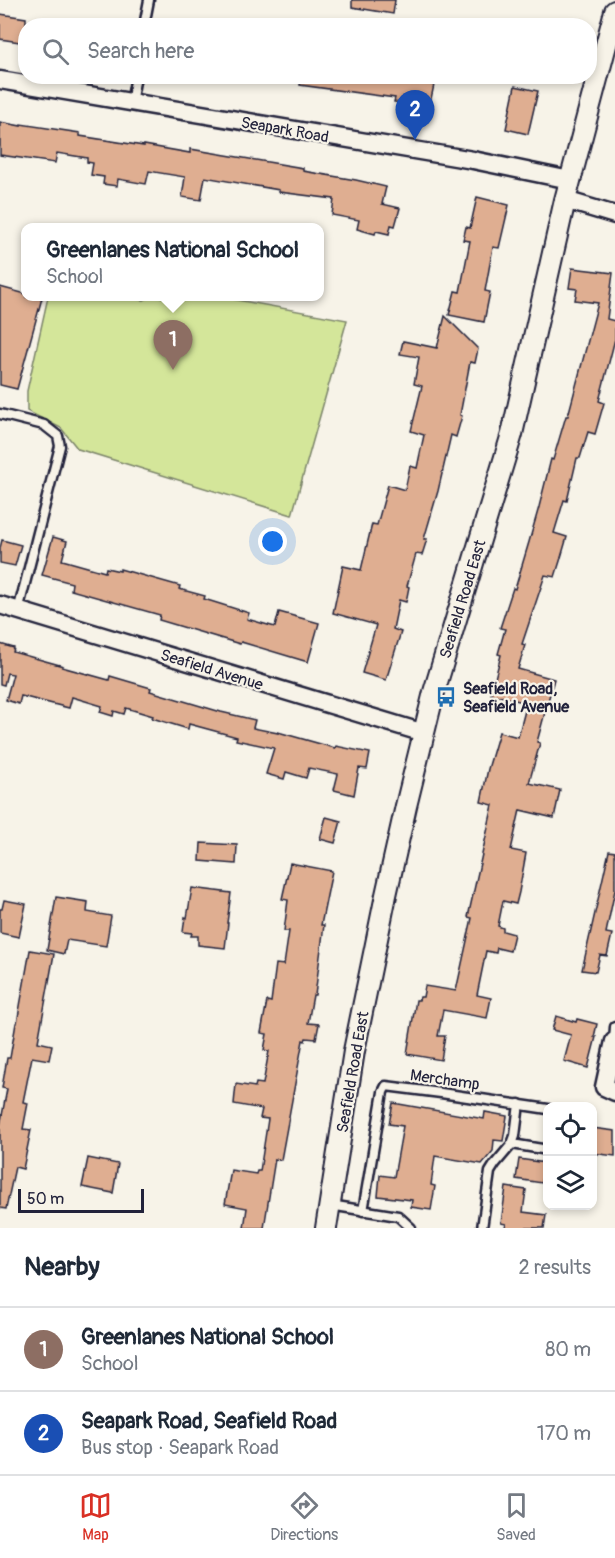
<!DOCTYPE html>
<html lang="en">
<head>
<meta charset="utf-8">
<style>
  :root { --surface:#fff; --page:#f6f6f7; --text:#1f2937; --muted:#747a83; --line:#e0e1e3; --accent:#d93025 }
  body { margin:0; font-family:Pangolin,sans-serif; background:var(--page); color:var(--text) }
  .controls { position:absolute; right:18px; bottom:18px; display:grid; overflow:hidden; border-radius:12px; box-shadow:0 3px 9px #0003 }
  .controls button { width:54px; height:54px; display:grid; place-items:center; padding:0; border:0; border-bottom:2px solid var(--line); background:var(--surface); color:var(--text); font:30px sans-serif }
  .scale { position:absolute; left:18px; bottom:15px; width:126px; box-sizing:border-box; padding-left:6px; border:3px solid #22223b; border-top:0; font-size:16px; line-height:21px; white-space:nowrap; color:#22223b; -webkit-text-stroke:4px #f7f3e8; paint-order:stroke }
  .you { position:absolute; left:273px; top:542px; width:21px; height:21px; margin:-15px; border:4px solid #fff; border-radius:50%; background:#1a73e8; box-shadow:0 0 0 9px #1a73e833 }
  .badge { display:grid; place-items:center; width:39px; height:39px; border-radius:50%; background:var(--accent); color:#fff; font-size:20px; font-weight:700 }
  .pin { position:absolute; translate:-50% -50px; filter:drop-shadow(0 2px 3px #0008) }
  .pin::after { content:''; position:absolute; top:32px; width:21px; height:18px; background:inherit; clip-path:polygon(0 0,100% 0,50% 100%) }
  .popup { position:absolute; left:21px; top:223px; width:303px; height:78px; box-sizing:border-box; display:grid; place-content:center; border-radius:12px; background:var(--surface); filter:drop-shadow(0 2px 4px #0005); font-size:20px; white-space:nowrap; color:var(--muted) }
  .popup b { font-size:22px; color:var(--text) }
  .popup::after { content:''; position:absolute; left:50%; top:100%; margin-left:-12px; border:12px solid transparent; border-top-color:var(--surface) }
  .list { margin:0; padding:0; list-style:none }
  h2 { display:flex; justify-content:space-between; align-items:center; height:78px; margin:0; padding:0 24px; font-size:26px }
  h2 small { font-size:20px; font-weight:400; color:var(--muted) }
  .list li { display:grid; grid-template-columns:39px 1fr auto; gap:18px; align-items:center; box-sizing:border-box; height:84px; padding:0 24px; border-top:2px solid var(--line) }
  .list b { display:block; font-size:22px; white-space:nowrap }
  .list p { margin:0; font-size:20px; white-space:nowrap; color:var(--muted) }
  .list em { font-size:20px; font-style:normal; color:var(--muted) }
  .icon { flex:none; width:33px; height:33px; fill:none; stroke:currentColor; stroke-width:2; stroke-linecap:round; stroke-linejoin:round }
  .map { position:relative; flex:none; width:615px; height:1228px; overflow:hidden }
  .search { position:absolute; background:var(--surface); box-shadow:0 3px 9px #0003; left:18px; right:18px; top:18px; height:66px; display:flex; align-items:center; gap:15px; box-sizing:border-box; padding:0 21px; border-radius:24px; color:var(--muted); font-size:22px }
  .sheet { height:246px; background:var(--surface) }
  nav { display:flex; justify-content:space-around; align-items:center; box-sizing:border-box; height:84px; border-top:2px solid var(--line); background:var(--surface); font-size:16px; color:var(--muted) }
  nav a { display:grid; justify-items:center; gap:3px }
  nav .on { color:var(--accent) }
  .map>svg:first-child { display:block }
</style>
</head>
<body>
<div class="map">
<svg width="615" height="1228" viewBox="0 0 615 1228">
  <rect width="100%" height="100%" fill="#f7f3e8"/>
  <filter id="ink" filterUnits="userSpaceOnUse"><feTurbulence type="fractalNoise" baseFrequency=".0167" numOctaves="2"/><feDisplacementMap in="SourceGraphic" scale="12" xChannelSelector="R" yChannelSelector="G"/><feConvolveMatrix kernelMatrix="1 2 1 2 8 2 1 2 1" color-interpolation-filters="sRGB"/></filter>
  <g filter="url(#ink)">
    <!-- green -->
    <polygon fill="#d4e69a" stroke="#7b846a" stroke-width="1.5" points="117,297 144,300 150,297 221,297 347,320 292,515 78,449 61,428 27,411 27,391 48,297"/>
    <!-- building -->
    <g fill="#dfae91" stroke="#22223b" stroke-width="1.5">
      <polygon points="352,0 395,0 393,14 352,7"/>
      <polygon points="0,14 26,18 26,43 0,39"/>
      <polygon points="301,76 388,76 434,85 429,108 394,102 395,98 300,85"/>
      <polygon points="515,86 538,91 528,134 506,129"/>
      <polygon points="0,122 21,126 21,124 80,133 80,136 144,146 144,145 190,153 190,149 303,168 303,171 356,180 386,187 382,204 400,208 395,226 391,225 389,234 376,231 375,234 357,229 359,220 332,215 334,199 279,192 279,190 205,177 201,200 182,197 185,177 149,171 146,184 118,179 117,186 103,184 104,177 91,175 93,163 87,162 87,158 57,153 55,163 0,155"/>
      <polygon points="477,197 509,205 499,248 493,247 485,291 490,292 484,322 449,315 455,291 460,292 470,241 463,240 466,227 470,228"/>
      <polygon points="572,268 613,273 607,319 615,321 615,339 599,401 604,403 595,434 588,432 580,458 577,458 567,501 564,500 554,533 567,537 560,561 555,577 545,575 522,644 525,645 518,669 554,679 537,742 540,743 529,783 560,790 554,818 520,810 511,850 526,853 519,892 516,904 503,901 498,926 503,928 503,931 514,934 510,951 497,948 496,953 486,951 477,995 491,998 487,1018 443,1010 438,1036 445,1036 441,1060 407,1054 416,1000 419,1000 420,997 423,997 425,986 456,991 472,918 468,917 493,805 481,802 488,769 499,732 518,737 527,703 491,694 501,655 498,654 505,629 500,628 513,588 515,589 529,542 539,507 551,459 553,460 566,416 568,416 598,303 575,300 577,289 569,288"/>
      <polygon points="0,287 26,294 26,297 42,298 17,389 0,385"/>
      <polygon points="445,316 478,349 475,363 470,362 460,415 462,416 456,437 451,435 438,491 424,539 427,539 422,555 416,554 407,586 409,587 406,602 399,600 393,629 401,632 386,680 362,673 376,625 333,613 343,566 361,570 372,524 377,525 388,485 405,490 410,466 417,468 424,435 411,431 422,386 414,384 419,357 400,354 403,341 437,348"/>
      <polygon points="53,537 67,541 62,560 66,561 105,572 106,568 120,571 120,569 180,586 179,589 205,596 204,599 249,613 247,619 275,627 279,612 319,623 308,662 241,642 240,644 159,620 160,615 71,590 72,583 42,575"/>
      <polygon points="2,540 21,545 15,566 0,563 0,548"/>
      <polygon points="0,644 14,648 13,652 63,666 62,667 109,680 110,676 151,688 150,691 221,712 255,720 253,728 278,733 278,732 335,748 336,746 370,753 367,769 359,768 354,795 334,790 338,774 309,768 306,778 286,772 284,779 266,774 274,748 236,740 237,737 189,724 188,729 152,718 153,716 126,708 124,714 114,711 113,716 100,712 102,706 72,697 69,708 21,696 19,704 6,700 13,674 7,673 4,685 0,684"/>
      <polygon points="326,817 341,821 335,843 320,839"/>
      <polygon points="201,843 237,845 236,864 200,861"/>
      <polygon points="609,851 615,852 615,890 606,933 612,934 607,956 600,955 596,972 582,970"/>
      <polygon points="290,863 332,871 321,925 324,925 315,995 313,995 308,1023 319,1024 316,1039 306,1038 305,1041 303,1040 281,1160 275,1159 264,1228 244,1228 247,1208 225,1204 231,1170 256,1174 257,1171 260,1171 268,1119 260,1118 262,1109 234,1104 236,1084 255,1087 256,1083 263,1084 269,1051 264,1050 267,1034 261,1033 267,1001 271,1002 276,964 284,965 289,931 284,931 288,900 282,899"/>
      <polygon points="192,888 231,893 227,923 228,923 225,948 198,945 198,936 191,936 192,933 183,932 185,917 187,918"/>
      <polygon points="56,897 88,902 87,912 111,916 106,946 67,940 64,954 47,950"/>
      <polygon points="4,900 26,904 19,937 0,933 0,909 2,909"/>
      <polygon points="30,950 54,954 38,1042 52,1045 49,1060 32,1057 23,1102 28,1103 23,1129 31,1130 23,1169 15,1167 6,1209 0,1208 0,1126 7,1089 2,1088 7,1058 10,1058 16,1023 17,1023"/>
      <polygon points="556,1016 576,1022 577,1019 597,1024 594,1037 596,1037 588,1068 564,1061 571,1035 552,1030"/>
      <polygon points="393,1103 484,1119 485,1112 507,1116 503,1141 494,1140 493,1151 482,1164 435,1156 431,1185 435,1186 431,1210 411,1207 412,1200 378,1196 380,1175 394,1177 403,1126 389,1124"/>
      <polygon points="592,1128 615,1131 615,1156 592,1153"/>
      <polygon points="88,1158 118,1164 113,1193 82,1187"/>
      <polygon points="519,1159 545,1163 542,1183 516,1179"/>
      <polygon points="506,1187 526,1190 523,1212 546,1215 544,1228 505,1228 506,1224 501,1223"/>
    </g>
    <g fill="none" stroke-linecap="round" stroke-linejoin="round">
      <!-- service casing -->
      <g stroke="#22223b" stroke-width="13">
        <g id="service">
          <polyline points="144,26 149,0"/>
          <polyline points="131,103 136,76"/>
          <polyline points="0,414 44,425 58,436 60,446 18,611"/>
          <polyline points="614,1041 615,1027"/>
          <polyline points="512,1144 548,1150"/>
          <polyline points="330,1205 398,1216 411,1228"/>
          <polyline points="363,1211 383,1092 386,1086 441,1093 548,1109"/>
          <polyline points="482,1228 490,1172 495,1164 512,1144 515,1136 519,1104"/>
        </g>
      </g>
      <!-- minor casing -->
      <g stroke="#22223b" stroke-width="21">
        <g id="minor">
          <polyline points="0,80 473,160 570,180"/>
          <polyline points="565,200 615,215"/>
          <polyline points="0,605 424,733"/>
          <polyline points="614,1041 604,1087 615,1092"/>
        </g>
      </g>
      <!-- tertiary casing -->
      <g stroke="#22223b" stroke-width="24">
        <polyline id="tertiary" points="326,1228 354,1051 386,895 406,806 434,692 512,434 565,200 615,11"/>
      </g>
      <!-- service -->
      <use href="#service" stroke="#f7f3e8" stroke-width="8"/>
      <!-- minor -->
      <use href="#minor" stroke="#f7f3e8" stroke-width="16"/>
      <!-- tertiary -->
      <use href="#tertiary" stroke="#f7f3e8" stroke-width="20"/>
    </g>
  </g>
  <!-- icons -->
  <defs>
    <g id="bus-bare" transform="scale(1.62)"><path d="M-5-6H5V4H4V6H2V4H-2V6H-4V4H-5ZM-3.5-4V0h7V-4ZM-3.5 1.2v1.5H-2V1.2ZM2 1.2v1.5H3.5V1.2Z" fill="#1f6fb2" stroke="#f7f3e8" stroke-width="2.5" paint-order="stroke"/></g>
  </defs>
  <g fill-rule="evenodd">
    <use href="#bus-bare" x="446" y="697"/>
  </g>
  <g text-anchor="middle" stroke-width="4.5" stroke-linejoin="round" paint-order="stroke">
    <!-- street labels -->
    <g font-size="16" fill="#22223b" stroke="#f7f3e8">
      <text transform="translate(285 129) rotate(10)" y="6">Seapark Road</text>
      <text transform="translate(462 599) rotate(-73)" y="6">Seafield Road East</text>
      <text transform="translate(212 669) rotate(17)" y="6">Seafield Avenue</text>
      <text transform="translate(352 1072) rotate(-80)" y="6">Seafield Road East</text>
      <text transform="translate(445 1079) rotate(8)" y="6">Merchamp</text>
    </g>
    <!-- poi labels -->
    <g font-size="16" font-weight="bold" fill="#22223b" stroke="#f7f3e8" text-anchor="start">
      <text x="463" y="694">Seafield Road,<tspan x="463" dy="18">Seafield Avenue</tspan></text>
    </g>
  </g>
</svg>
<div class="controls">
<button><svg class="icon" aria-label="locate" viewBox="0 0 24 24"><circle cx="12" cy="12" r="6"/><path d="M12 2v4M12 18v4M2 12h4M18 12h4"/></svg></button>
<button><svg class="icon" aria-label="layers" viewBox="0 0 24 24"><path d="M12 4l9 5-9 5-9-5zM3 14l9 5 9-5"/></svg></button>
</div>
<div class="scale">50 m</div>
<div class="you"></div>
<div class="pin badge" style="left:173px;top:370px;background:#8d6e63">1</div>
<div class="popup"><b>Greenlanes National School</b>School</div>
<div class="pin badge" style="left:415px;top:140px;background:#1a4fb4">2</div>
<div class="search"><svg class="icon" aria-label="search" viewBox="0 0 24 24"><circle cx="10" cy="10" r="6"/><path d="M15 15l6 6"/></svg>Search here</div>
</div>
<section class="sheet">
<h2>Nearby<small>2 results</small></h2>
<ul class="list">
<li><span class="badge" style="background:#8d6e63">1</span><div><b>Greenlanes National School</b><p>School</p></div><em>80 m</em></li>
<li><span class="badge" style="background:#1a4fb4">2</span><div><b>Seapark Road, Seafield Road</b><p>Bus stop · Seapark Road</p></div><em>170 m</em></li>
</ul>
</section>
<nav>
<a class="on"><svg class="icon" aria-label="map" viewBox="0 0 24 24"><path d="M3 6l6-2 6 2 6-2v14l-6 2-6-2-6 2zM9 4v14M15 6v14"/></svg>Map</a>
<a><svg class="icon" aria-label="directions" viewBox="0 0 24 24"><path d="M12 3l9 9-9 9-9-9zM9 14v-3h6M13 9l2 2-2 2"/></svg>Directions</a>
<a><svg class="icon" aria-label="saved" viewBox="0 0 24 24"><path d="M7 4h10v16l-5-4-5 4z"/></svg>Saved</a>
</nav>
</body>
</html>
